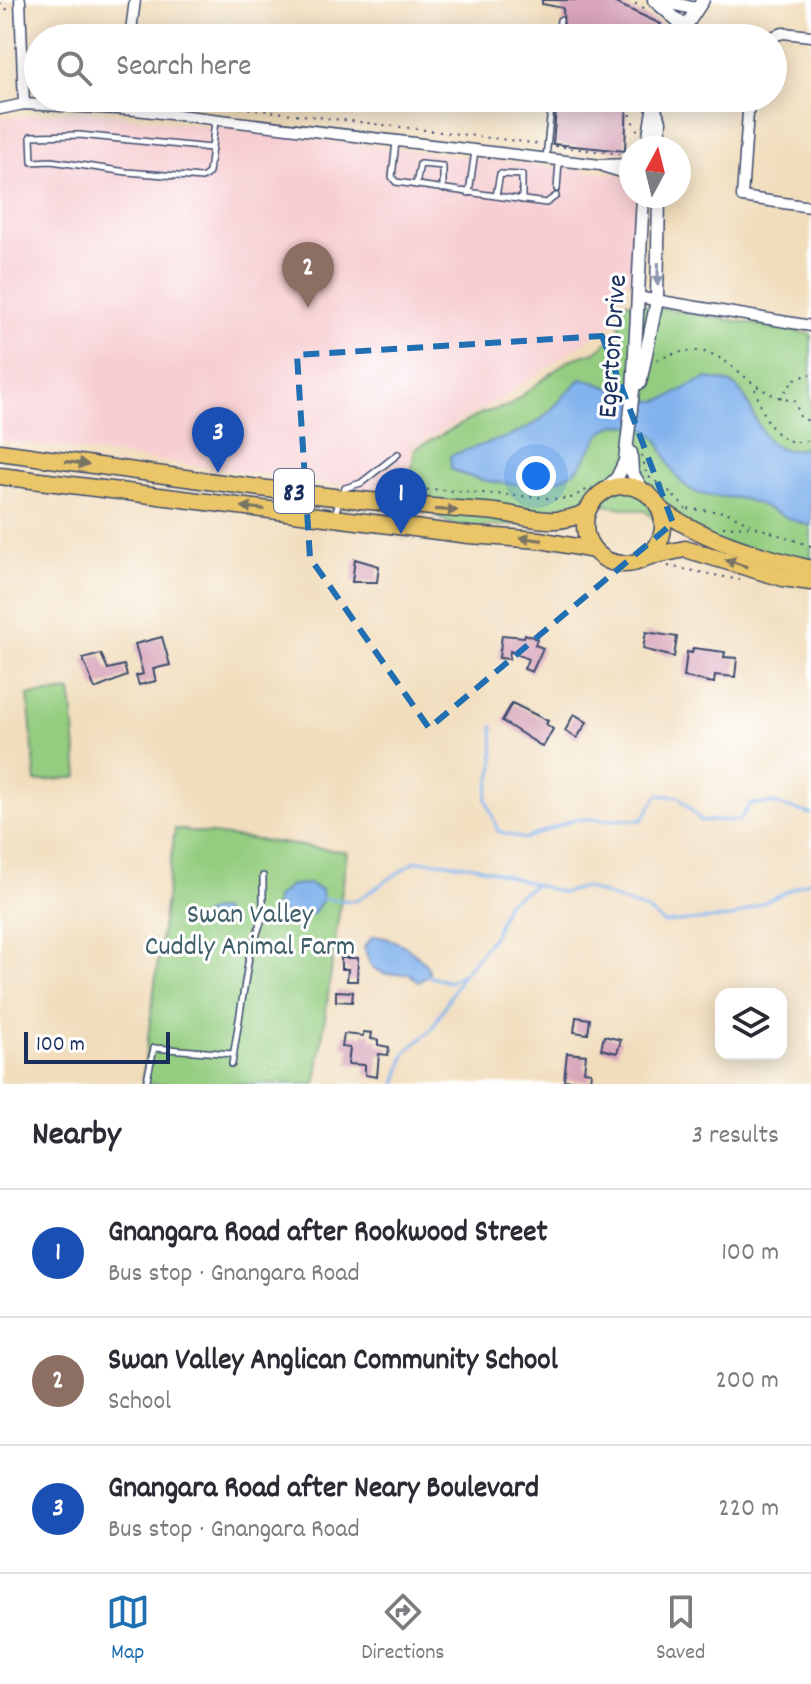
<!DOCTYPE html>
<html lang="en">
<head>
<meta charset="utf-8">
<style>
  :root { --surface:#fff; --page:#f7f7f7; --text:#2b2b33; --muted:#7c7c81; --line:#e1e1e2; --accent:#1f6fb2 }
  body { margin:0; font-family:Dekko,sans-serif; background:var(--page); color:var(--text) }
  .controls { position:absolute; right:24px; bottom:24px; display:grid; overflow:hidden; border-radius:16px; box-shadow:0 4px 20px #0003 }
  .controls button { width:72px; height:72px; display:grid; place-items:center; padding:0; border:0; border-bottom:2px solid var(--line); background:var(--surface); color:var(--text); font:40px sans-serif }
  .compass { position:absolute; left:619px; top:136px; width:72px; height:72px; border-radius:50%; background:var(--surface); box-shadow:0 4px 20px #0003; rotate:7deg }
  .scale { position:absolute; left:24px; bottom:20px; width:146px; box-sizing:border-box; padding-left:8px; border:4px solid #1b2f5e; border-top:0; font-size:22px; line-height:28px; white-space:nowrap; color:#1b2f5e; -webkit-text-stroke:6px #fff; paint-order:stroke }
  .you { position:absolute; left:536px; top:476px; width:28px; height:28px; margin:-20px; border:6px solid #fff; border-radius:50%; background:#1a73e8; box-shadow:0 0 0 12px #1a73e833 }
  .badge { display:grid; place-items:center; width:52px; height:52px; border-radius:50%; background:var(--accent); color:#fff; font-size:26px; font-weight:700 }
  .pin { position:absolute; translate:-50% -66px; filter:drop-shadow(0 2px 4px #0008) }
  .pin::after { content:''; position:absolute; top:42px; width:28px; height:24px; background:inherit; clip-path:polygon(0 0,100% 0,50% 100%) }
  .list { margin:0; padding:0; list-style:none }
  h2 { display:flex; justify-content:space-between; align-items:center; height:104px; margin:0; padding:0 32px; font-size:34px }
  h2 small { font-size:26px; font-weight:400; color:var(--muted) }
  .list li { display:grid; grid-template-columns:52px 1fr auto; gap:24px; align-items:center; box-sizing:border-box; height:128px; padding:0 32px; border-top:2px solid var(--line) }
  .list b { display:block; font-size:30px; white-space:nowrap }
  .list p { margin:0; font-size:26px; white-space:nowrap; color:var(--muted) }
  .list em { font-size:26px; font-style:normal; color:var(--muted) }
  .icon { flex:none; width:44px; height:44px; fill:none; stroke:currentColor; stroke-width:2; stroke-linecap:round; stroke-linejoin:round }
  .map { position:relative; flex:none; width:811px; height:1084px; overflow:hidden }
  .search { position:absolute; background:var(--surface); box-shadow:0 4px 20px #0003; left:24px; right:24px; top:24px; height:88px; display:flex; align-items:center; gap:20px; box-sizing:border-box; padding:0 28px; border-radius:44px; color:var(--muted); font-size:30px }
  .sheet { height:488px; background:var(--surface) }
  nav { display:flex; justify-content:space-around; align-items:center; box-sizing:border-box; height:112px; border-top:2px solid var(--line); background:var(--surface); font-size:22px; color:var(--muted) }
  nav a { display:grid; justify-items:center; gap:4px }
  nav .on { color:var(--accent) }
  .map>svg:first-child { display:block }
</style>
</head>
<body>
<div class="map">
<svg width="811" height="1084" viewBox="0 0 811 1084">
  <rect width="100%" height="100%" fill="#fff"/>
  <filter id="ink" filterUnits="userSpaceOnUse"><feTurbulence type="fractalNoise" baseFrequency=".0125" numOctaves="2"/><feDisplacementMap in="SourceGraphic" scale="16" xChannelSelector="R" yChannelSelector="G"/><feConvolveMatrix kernelMatrix="1 2 1 2 8 2 1 2 1" color-interpolation-filters="sRGB"/></filter>
  <filter id="wash" filterUnits="userSpaceOnUse"><feTurbulence type="fractalNoise" baseFrequency=".006" numOctaves="4" result="noise"/><feDisplacementMap in="SourceGraphic" scale="32" xChannelSelector="R" yChannelSelector="G"/><feGaussianBlur stdDeviation="1.8" result="paint"/><feColorMatrix in="noise" values="0 0 0 0 0 0 0 0 0 0 0 0 0 0 0 0 0 1.4 0 .05"/><feComposite in="paint" operator="in"/></filter>
  <g filter="url(#wash)">
    <rect width="100%" height="100%" fill="#f1ddbc"/>
    <!-- built -->
    <polygon fill="#f7cfd3" points="78,111 622,175 631,184 631,196 636,196 633,273 619,292 611,324 503,398 412,446 404,493 0,440 0,118"/>
    <!-- green -->
    <g fill="#94cd80" stroke="#587e6f" stroke-width="2">
      <path d="M 622,301 L 811,334 L 811,572 L 694,540 L 662,526 L 645,511 L 597,504 C 574,520 480,532 452,524 C 434,518 420,503 408,490 L 415,449 L 482,413 L 508,406 L 569,360 L 595,352 L 619,333 Z"/>
      <polygon points="71,691 78,777 36,782 28,695"/>
      <polygon points="175,829 347,852 316,1084 142,1084"/>
    </g>
    <!-- water -->
    <g fill="#82b3ed" stroke="#4e71a6" stroke-width="2">
      <path d="M 708,378 C 715,380 726,380 732,384 C 761,403 754,467 811,446 L 811,526 C 784,520 764,502 737,498 C 722,496 703,498 690,489 C 653,464 676,426 620,425 C 598,425 591,453 579,467 C 554,494 480,485 451,469 L 450,456 C 481,443 511,440 540,420 C 555,409 566,391 581,379 C 605,382 641,406 661,400 C 678,395 690,383 708,378 Z"/>
      <polygon points="310,884 321,890 323,899 313,914 288,916 275,906 276,898 291,885"/>
      <polygon points="214,910 223,911 224,917 217,923 202,924 204,914"/>
      <path d="M 373,936 C 396,938 416,950 429,969 L 428,976 L 418,982 L 410,974 L 385,974 L 371,967 L 364,947 Z"/>
    </g>
    <g fill="none" stroke-linecap="round" stroke-linejoin="round">
      <!-- stream -->
      <g stroke="#82b3ed" stroke-width="3">
        <polyline points="493,726 494,766 486,799 498,831 524,839 575,819 642,820 658,795 679,797 701,821 740,820 750,804 773,803 811,814"/>
        <polyline points="323,899 356,901 416,861 438,862 475,866 563,893 584,887 647,910 664,923 733,917 811,880"/>
        <polyline points="428,976 449,982 465,972 494,935 507,902 535,885"/>
        <polyline points="396,1084 406,1052 432,1029 462,975"/>
      </g>
    </g>
    <g id="blocks">
      <!-- building -->
      <g fill="#d8a4b9">
        <polygon points="542,0 609,0 661,24 654,38 564,38 563,8 542,4"/>
        <polygon points="557,98 627,98 625,151 553,144"/>
        <polygon points="355,559 379,566 377,582 352,582"/>
        <polygon points="646,632 677,637 674,657 643,649"/>
        <polygon points="525,634 537,639 535,645 543,648 532,672 524,669 528,659 510,651 509,659 499,658 502,635 524,637"/>
        <polygon points="162,637 170,665 153,669 156,681 139,685 136,676 143,674 135,644"/>
        <polygon points="693,648 725,652 724,657 737,658 735,677 715,675 714,683 684,677 687,652 692,653"/>
        <polygon points="101,654 108,669 124,665 127,676 95,689 83,659"/>
        <polygon points="512,703 548,721 546,724 553,729 543,747 502,721"/>
        <polygon points="574,714 587,722 577,738 565,731"/>
        <polygon points="341,958 358,958 357,981 347,981 348,969 341,969"/>
        <polygon points="336,991 353,992 352,1002 336,1001"/>
        <polygon points="576,1017 590,1019 588,1034 574,1032"/>
        <polygon points="363,1032 372,1033 371,1039 378,1040 378,1045 389,1047 388,1055 379,1054 377,1077 365,1075 365,1065 348,1064 350,1048 342,1047 344,1034 363,1036"/>
        <polygon points="604,1036 621,1040 617,1053 601,1049"/>
        <polygon points="567,1053 586,1055 584,1071 591,1072 590,1081 564,1080"/>
      </g>
    </g>
  </g>
  <g filter="url(#ink)">
    <use href="#blocks" fill-opacity="0" stroke="#3b496c" stroke-width="2"/>
    <g fill="none" stroke-linecap="round" stroke-linejoin="round">
      <!-- service casing -->
      <g stroke="#3b496c" stroke-width="8">
        <g id="service">
          <polyline points="558,38 560,20"/>
          <polyline points="396,142 392,177 396,182 546,203 556,196"/>
          <polyline points="211,148 79,135 31,136 32,162 51,161 127,172 202,178 209,173 215,121"/>
          <polyline points="546,158 552,98"/>
          <polyline points="416,185 420,164 443,166 443,189"/>
          <polyline points="557,189 559,162"/>
          <polyline points="469,193 475,151"/>
          <polyline points="496,196 500,174 522,175 522,200"/>
          <polyline points="335,513 345,488 361,483 398,454"/>
          <polyline points="232,1064 249,957 263,916 263,876"/>
          <polyline points="146,1084 154,1048 233,1054"/>
        </g>
      </g>
      <!-- minor casing -->
      <g stroke="#3b496c" stroke-width="13">
        <g id="minor">
          <polyline points="20,0 24,104"/>
          <polyline points="130,38 135,0"/>
          <polyline points="768,38 783,33 811,36"/>
          <polyline points="749,98 742,197 811,207"/>
          <polyline points="0,109 24,104 136,110 600,165 631,164"/>
          <polyline points="605,167 631,175"/>
          <polyline points="637,297 811,326"/>
        </g>
      </g>
      <!-- tertiary casing -->
      <g stroke="#3b496c" stroke-width="15">
        <g id="tertiary">
          <polyline points="654,0 684,26"/>
          <polyline points="659,0 696,9"/>
          <polyline points="678,38 703,0"/>
          <polyline points="654,108 660,121 659,148"/>
          <polyline points="647,148 655,98"/>
          <polyline points="640,383 657,300 659,196"/>
          <polyline points="631,453 632,472 642,489"/>
          <polyline points="603,491 617,478 625,461 633,391 643,196"/>
        </g>
      </g>
      <!-- primary casing -->
      <g stroke="#3b496c" stroke-width="19">
        <g id="primary">
          <path d="M 0,452 C 161,474 323,500 485,511 C 521,513 551,530 586,512"/>
          <polyline points="0,476 469,535 540,540 593,550"/>
          <circle cx="624" cy="525" r="39"/>
          <path d="M 660,509 C 703,540 760,556 811,569"/>
          <polyline points="647,557 685,549 783,578 811,582"/>
        </g>
      </g>
      <!-- path -->
      <g stroke="#3b496c" stroke-width="2" stroke-dasharray="2 6" stroke-linecap="butt">
        <polyline points="628,0 648,10"/>
        <polyline points="0,3 9,11"/>
        <polyline points="161,98 541,144"/>
        <polyline points="630,98 631,119 638,131"/>
        <polyline points="555,146 620,154"/>
        <path d="M 657,360 C 730,327 734,393 795,401 L 800,417 L 811,422"/>
        <path d="M 755,389 C 764,416 775,451 811,440"/>
        <polyline points="780,398 795,379 811,374"/>
        <polyline points="642,455 646,472"/>
        <polyline points="649,477 668,490 686,509"/>
        <polyline points="419,492 430,489 558,499 571,498 592,487"/>
        <polyline points="688,509 726,512 750,524"/>
        <polyline points="723,527 754,526"/>
        <polyline points="756,527 811,546"/>
        <polyline points="598,563 617,570 642,568"/>
        <polyline points="668,566 740,580"/>
      </g>
      <!-- service -->
      <use href="#service" stroke="#fff" stroke-width="5"/>
      <!-- minor -->
      <use href="#minor" stroke="#fff" stroke-width="10"/>
      <!-- tertiary -->
      <use href="#tertiary" stroke="#fff" stroke-width="12"/>
      <!-- primary -->
      <use href="#primary" stroke="#ebc669" stroke-width="16"/>
    </g>
    <!-- one-way arrows -->
    <defs><path id="oneway-solid" d="M-6-.8H1V-3.2L6.5 0L1 3.2V.8H-6Z" transform="scale(2)"/></defs>
    <use fill="#8d97ae" href="#oneway-solid" transform="translate(658 274) rotate(92)"/>
    <g fill="#797363">
      <use href="#oneway-solid" transform="translate(77 463) rotate(8)"/>
      <use href="#oneway-solid" transform="translate(253 508) rotate(-173)"/>
      <use href="#oneway-solid" transform="translate(446 510) rotate(3)"/>
      <use href="#oneway-solid" transform="translate(531 539) rotate(-173)"/>
      <use href="#oneway-solid" transform="translate(736 563) rotate(-161)"/>
    </g>
  </g>
  <!-- marked area -->
  <path fill="none" stroke="#1f6fb2" stroke-width="6" stroke-dasharray="16 10" stroke-linejoin="round" d="M 602,336 L 673,523 L 429,728 L 310,558 L 297,355 Z"/>
  <g text-anchor="middle" stroke-width="6" stroke-linejoin="round" paint-order="stroke">
    <!-- shield labels -->
    <rect fill="#fff" stroke="#5f6d8e" stroke-width="2" x="274" y="469" width="40" height="44" rx="6"/>
    <g font-size="26" font-weight="bold" fill="#1b2f5e">
      <text x="294" y="500">83</text>
    </g>
    <!-- street labels -->
    <g font-size="28" fill="#1b2f5e" stroke="#fff">
      <text transform="translate(610 346) rotate(-86)" y="10">Egerton Drive</text>
    </g>
    <!-- park labels -->
    <g font-size="28" fill="#3f5e68" stroke="#fff">
      <text x="250" y="922">Swan Valley<tspan x="250" dy="32">Cuddly Animal Farm</tspan></text>
    </g>
  </g>
</svg>
<div class="controls">
<button><svg class="icon" aria-label="layers" viewBox="0 0 24 24"><path d="M12 4l9 5-9 5-9-5zM3 14l9 5 9-5"/></svg></button>
</div>
<svg class="compass" viewBox="-18 -18 36 36"><path d="M0-13l5 13h-10z" fill="#e53935"/><path d="M0 13l5-13h-10z" fill="#7c7c81"/></svg>
<div class="scale">100 m</div>
<div class="you"></div>
<div class="pin badge" style="left:401px;top:534px;background:#1a4fb4">1</div>
<div class="pin badge" style="left:308px;top:308px;background:#8d6e63">2</div>
<div class="pin badge" style="left:218px;top:473px;background:#1a4fb4">3</div>
<div class="search"><svg class="icon" aria-label="search" viewBox="0 0 24 24"><circle cx="10" cy="10" r="6"/><path d="M15 15l6 6"/></svg>Search here</div>
</div>
<section class="sheet">
<h2>Nearby<small>3 results</small></h2>
<ul class="list">
<li><span class="badge" style="background:#1a4fb4">1</span><div><b>Gnangara Road after Rookwood Street</b><p>Bus stop · Gnangara Road</p></div><em>100 m</em></li>
<li><span class="badge" style="background:#8d6e63">2</span><div><b>Swan Valley Anglican Community School</b><p>School</p></div><em>200 m</em></li>
<li><span class="badge" style="background:#1a4fb4">3</span><div><b>Gnangara Road after Neary Boulevard</b><p>Bus stop · Gnangara Road</p></div><em>220 m</em></li>
</ul>
</section>
<nav>
<a class="on"><svg class="icon" aria-label="map" viewBox="0 0 24 24"><path d="M3 6l6-2 6 2 6-2v14l-6 2-6-2-6 2zM9 4v14M15 6v14"/></svg>Map</a>
<a><svg class="icon" aria-label="directions" viewBox="0 0 24 24"><path d="M12 3l9 9-9 9-9-9zM9 14v-3h6M13 9l2 2-2 2"/></svg>Directions</a>
<a><svg class="icon" aria-label="saved" viewBox="0 0 24 24"><path d="M7 4h10v16l-5-4-5 4z"/></svg>Saved</a>
</nav>
</body>
</html>
